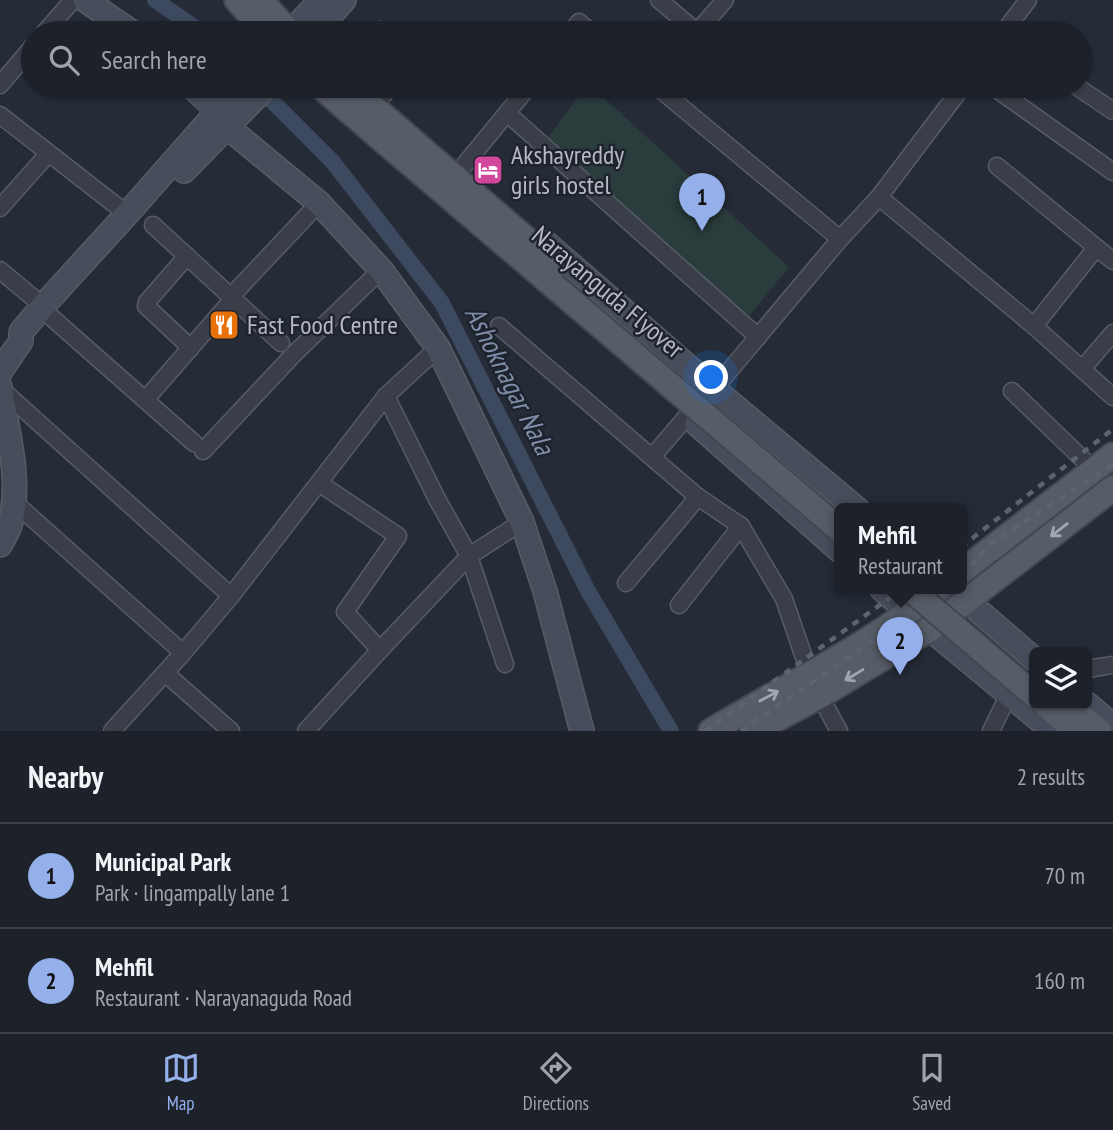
<!DOCTYPE html>
<html lang="en">
<head>
<meta charset="utf-8">
<style>
  :root { --surface:#1c212a; --page:#252932; --text:#f1f3f6; --muted:#a0a3a8; --line:#3a3e47; --accent:#94afea }
  body { margin:0; font-family:"PT Sans Narrow",sans-serif; background:var(--page); color:var(--text) }
  .controls { position:absolute; right:21px; bottom:21px; display:grid; overflow:hidden; border-radius:10px; box-shadow:0 2px 5px #0004 }
  .controls button { width:63px; height:63px; display:grid; place-items:center; padding:0; border:0; border-bottom:2px solid var(--line); background:var(--surface); color:var(--text); font:35px sans-serif }
  .you { position:absolute; left:712px; top:378px; width:24px; height:24px; margin:-18px; border:5px solid #fff; border-radius:50%; background:#1a73e8; box-shadow:0 0 0 10px #1a73e833 }
  .badge { display:grid; place-items:center; width:46px; height:46px; border-radius:50%; background:var(--accent); color:#111; font-size:23px; font-weight:700 }
  .pin { position:absolute; translate:-50% -58px; filter:drop-shadow(0 2px 4px #0008) }
  .pin::after { content:''; position:absolute; top:37px; width:24px; height:21px; background:inherit; clip-path:polygon(0 0,100% 0,50% 100%) }
  .popup { position:absolute; left:834px; top:503px; width:133px; height:91px; box-sizing:border-box; display:grid; place-content:center; border-radius:10px; background:var(--surface); filter:drop-shadow(0 2px 5px #0005); font-size:23px; white-space:nowrap; color:var(--muted) }
  .popup b { font-size:26px; color:var(--text) }
  .popup::after { content:''; position:absolute; left:50%; top:100%; margin-left:-14px; border:14px solid transparent; border-top-color:var(--surface) }
  .list { margin:0; padding:0; list-style:none }
  h2 { display:flex; justify-content:space-between; align-items:center; height:91px; margin:0; padding:0 28px; font-size:30px }
  h2 small { font-size:23px; font-weight:400; color:var(--muted) }
  .list li { display:grid; grid-template-columns:46px 1fr auto; gap:21px; align-items:center; box-sizing:border-box; height:105px; padding:0 28px; border-top:2px solid var(--line) }
  .list b { display:block; font-size:26px; white-space:nowrap }
  .list p { margin:0; font-size:23px; white-space:nowrap; color:var(--muted) }
  .list em { font-size:23px; font-style:normal; color:var(--muted) }
  .icon { flex:none; width:38px; height:38px; fill:none; stroke:currentColor; stroke-width:2; stroke-linecap:round; stroke-linejoin:round }
  .map { position:relative; flex:none; width:1113px; height:731px; overflow:hidden }
  .search { position:absolute; background:var(--surface); box-shadow:0 2px 5px #0004; left:21px; right:21px; top:21px; height:77px; display:flex; align-items:center; gap:18px; box-sizing:border-box; padding:0 24px; border-radius:38px; color:var(--muted); font-size:26px }
  .sheet { height:301px; background:var(--surface) }
  nav { display:flex; justify-content:space-around; align-items:center; box-sizing:border-box; height:98px; border-top:2px solid var(--line); background:var(--surface); font-size:19px; color:var(--muted) }
  nav a { display:grid; justify-items:center; gap:4px }
  nav .on { color:var(--accent) }
  .map>svg:first-child { display:block }
</style>
</head>
<body>
<div class="map">
<svg width="1113" height="731" viewBox="0 0 1113 731">
  <rect width="100%" height="100%" fill="#252c38"/>
  <!-- green -->
  <polygon fill="#2b3c3d" points="587,86 591,86 789,267 745,321 545,141"/>
  <g fill="none" stroke-linecap="round" stroke-linejoin="round">
    <!-- canal -->
    <g stroke="#3d495f" stroke-width="16">
      <polyline points="155,0 203,33"/>
      <polyline points="257,86 332,161 442,303 588,591 671,731"/>
    </g>
    <!-- street casing -->
    <g stroke="#575c66" stroke-width="19">
      <g id="street">
        <polyline points="659,0 697,32"/>
        <polyline points="44,33 73,0"/>
        <polyline points="369,33 380,30 384,33"/>
        <polyline points="570,33 579,22 592,33"/>
        <polyline points="696,33 725,0"/>
        <polyline points="1003,33 1028,0"/>
        <polyline points="0,85 33,46"/>
        <polyline points="656,86 840,239"/>
        <polyline points="992,86 1113,172"/>
        <polyline points="1076,86 1113,111"/>
        <polyline points="373,107 391,86"/>
        <polyline points="507,113 758,337"/>
        <polyline points="0,115 127,214"/>
        <polyline points="997,166 1113,261"/>
        <polyline points="461,169 529,86"/>
        <polyline points="879,197 1034,326 1113,397"/>
        <polyline points="0,208 48,154"/>
        <polyline points="153,225 281,343"/>
        <polyline points="187,256 147,302 146,306 191,348"/>
        <polyline points="0,270 43,306"/>
        <polyline points="237,290 319,203"/>
        <polyline points="51,317 194,443"/>
        <polyline points="499,326 698,497 741,526 784,599 810,675"/>
        <polyline points="1034,326 1096,248"/>
        <polyline points="1082,369 1113,333"/>
        <polyline points="0,388 231,596"/>
        <polyline points="1012,391 1094,470"/>
        <polyline points="386,396 437,499 469,556 505,664"/>
        <polyline points="145,400 233,299"/>
        <polyline points="203,451 294,354 381,270"/>
        <polyline points="652,457 688,415 714,389 840,239 879,197 963,86"/>
        <polyline points="319,483 398,536 345,612 380,650"/>
        <polyline points="14,502 183,653"/>
        <polyline points="626,583 698,497"/>
        <polyline points="679,605 741,526"/>
        <polyline points="1087,669 1113,665"/>
        <polyline points="165,673 231,731"/>
        <polyline points="820,696 839,731"/>
        <polyline points="112,731 183,653 231,596 386,396 438,348"/>
        <polyline points="306,731 380,650 469,556 522,522"/>
        <polyline points="991,731 1009,694"/>
      </g>
    </g>
    <!-- secondary casing -->
    <g stroke="#575c66" stroke-width="26">
      <g id="secondary">
        <polyline points="85,0 133,33"/>
        <polyline points="290,33 321,0"/>
        <polyline points="315,33 344,0"/>
        <polyline points="191,86 217,110"/>
        <polyline points="226,126 319,203 381,270 438,348 522,522 545,591 582,731"/>
        <polyline points="184,171 267,86"/>
        <polyline points="546,243 714,389 857,509"/>
        <polyline points="0,372 21,341 21,332 43,306 127,214 240,86"/>
        <path d="M 0,387 C 7,431 21,476 11,521 C 10,529 4,538 0,545"/>
        <polyline points="697,424 839,550"/>
        <polyline points="882,589 909,613 930,629 1053,731"/>
        <polyline points="953,589 1034,659"/>
        <polyline points="1087,704 1113,726"/>
      </g>
    </g>
    <!-- primary casing -->
    <g stroke="#424751" stroke-width="28">
      <g id="primary">
        <polyline points="237,0 267,33"/>
        <polyline points="260,0 290,33"/>
        <polyline points="320,86 378,136"/>
        <polyline points="348,86 392,123"/>
        <polyline points="961,572 1113,455"/>
        <polyline points="1046,705 1076,731"/>
        <polyline points="1068,705 1099,731"/>
        <path d="M 711,731 C 787,685 869,646 939,589"/>
        <polyline points="754,731 820,696 930,629 1113,488"/>
      </g>
    </g>
    <!-- street -->
    <use href="#street" stroke="#393e49" stroke-width="16"/>
    <!-- secondary -->
    <use href="#secondary" stroke="#474d5b" stroke-width="23"/>
    <!-- primary -->
    <use href="#primary" stroke="#575d68" stroke-width="24"/>
    <!-- rail -->
    <g stroke="#5d6471" stroke-width="4.5" stroke-dasharray="7 7" stroke-linecap="butt">
      <polyline points="961,547 1113,429"/>
      <polyline points="961,576 990,544 1113,465"/>
      <polyline points="705,731 902,589"/>
      <polyline points="741,731 949,589"/>
    </g>
    <!-- primary-bridge casing -->
    <g stroke="#424751" stroke-width="28" stroke-linecap="butt">
      <g id="primary-bridge">
        <polyline points="392,123 556,265"/>
        <polyline points="378,136 839,529"/>
        <polyline points="910,589 1034,695"/>
      </g>
    </g>
    <!-- primary-bridge -->
    <use href="#primary-bridge" stroke="#575d68" stroke-width="24"/>
  </g>
  <!-- one-way arrows -->
  <defs><path id="oneway-shaft" d="M-6 0H5M1.5-3L5.5 0L1.5 3" fill="none" stroke-width="1.6" stroke-linecap="round" stroke-linejoin="round" transform="scale(1.75)"/></defs>
  <g stroke="#a1a7b2">
    <use href="#oneway-shaft" transform="translate(1059 530) rotate(142)"/>
    <use href="#oneway-shaft" transform="translate(854 675) rotate(149)"/>
    <use href="#oneway-shaft" transform="translate(769 696) rotate(-28)"/>
  </g>
  <!-- icons -->
  <defs>
    <g id="hotel-square" transform="scale(1.575)"><rect x="-9" y="-9" width="18" height="18" rx="4" fill="#d1479c" stroke="#1e232d"/><path d="M-6-4.5h1.5V1H6V5H4.5V3h-9V5H-6ZM-4 0a1.8 1.8 0 1 1 3.6 0ZM.5 0V-2.5h3Q6-2.5 6 0Z" fill="#fff"/></g>
    <g id="restaurant-square" transform="scale(1.575)"><rect x="-9" y="-9" width="18" height="18" rx="4" fill="#e8710a" stroke="#1e232d"/><path d="M-5-6h1v4h1v-4h1v4h1v-4h1v5L-1.5 .5V6h-2V.5L-5-1ZM5-6V6H3V1.5H1.5Q1.5-4 5-6Z" fill="#fff"/></g>
  </defs>
  <g fill-rule="evenodd">
    <use href="#hotel-square" x="488" y="170"/>
    <use href="#restaurant-square" x="224" y="325"/>
  </g>
  <g text-anchor="middle" stroke-width="5" stroke-linejoin="round" paint-order="stroke">
    <!-- poi labels -->
    <g font-size="26" fill="#b4b9c4" stroke="#1e232d" text-anchor="start">
      <text x="511" y="164">Akshayreddy<tspan x="511" dy="30">girls hostel</tspan></text>
      <text x="247" y="334">Fast Food Centre</text>
    </g>
    <!-- street labels -->
    <g font-size="26" fill="#b4b9c4" stroke="#1e232d">
      <text transform="translate(608 292) rotate(40)" y="9">Narayanguda Flyover</text>
    </g>
    <!-- water labels -->
    <g font-size="28" font-style="italic" fill="#7f8ea9" stroke="#1e232d">
      <text transform="translate(510 380) rotate(63)" y="10">Ashoknagar Nala</text>
    </g>
  </g>
</svg>
<div class="controls">
<button><svg class="icon" aria-label="layers" viewBox="0 0 24 24"><path d="M12 4l9 5-9 5-9-5zM3 14l9 5 9-5"/></svg></button>
</div>
<div class="you"></div>
<div class="pin badge" style="left:702px;top:231px">1</div>
<div class="pin badge" style="left:900px;top:675px">2</div>
<div class="popup"><b>Mehfil</b>Restaurant</div>
<div class="search"><svg class="icon" aria-label="search" viewBox="0 0 24 24"><circle cx="10" cy="10" r="6"/><path d="M15 15l6 6"/></svg>Search here</div>
</div>
<section class="sheet">
<h2>Nearby<small>2 results</small></h2>
<ul class="list">
<li><span class="badge">1</span><div><b>Municipal Park</b><p>Park · lingampally lane 1</p></div><em>70 m</em></li>
<li><span class="badge">2</span><div><b>Mehfil</b><p>Restaurant · Narayanaguda Road</p></div><em>160 m</em></li>
</ul>
</section>
<nav>
<a class="on"><svg class="icon" aria-label="map" viewBox="0 0 24 24"><path d="M3 6l6-2 6 2 6-2v14l-6 2-6-2-6 2zM9 4v14M15 6v14"/></svg>Map</a>
<a><svg class="icon" aria-label="directions" viewBox="0 0 24 24"><path d="M12 3l9 9-9 9-9-9zM9 14v-3h6M13 9l2 2-2 2"/></svg>Directions</a>
<a><svg class="icon" aria-label="saved" viewBox="0 0 24 24"><path d="M7 4h10v16l-5-4-5 4z"/></svg>Saved</a>
</nav>
</body>
</html>
